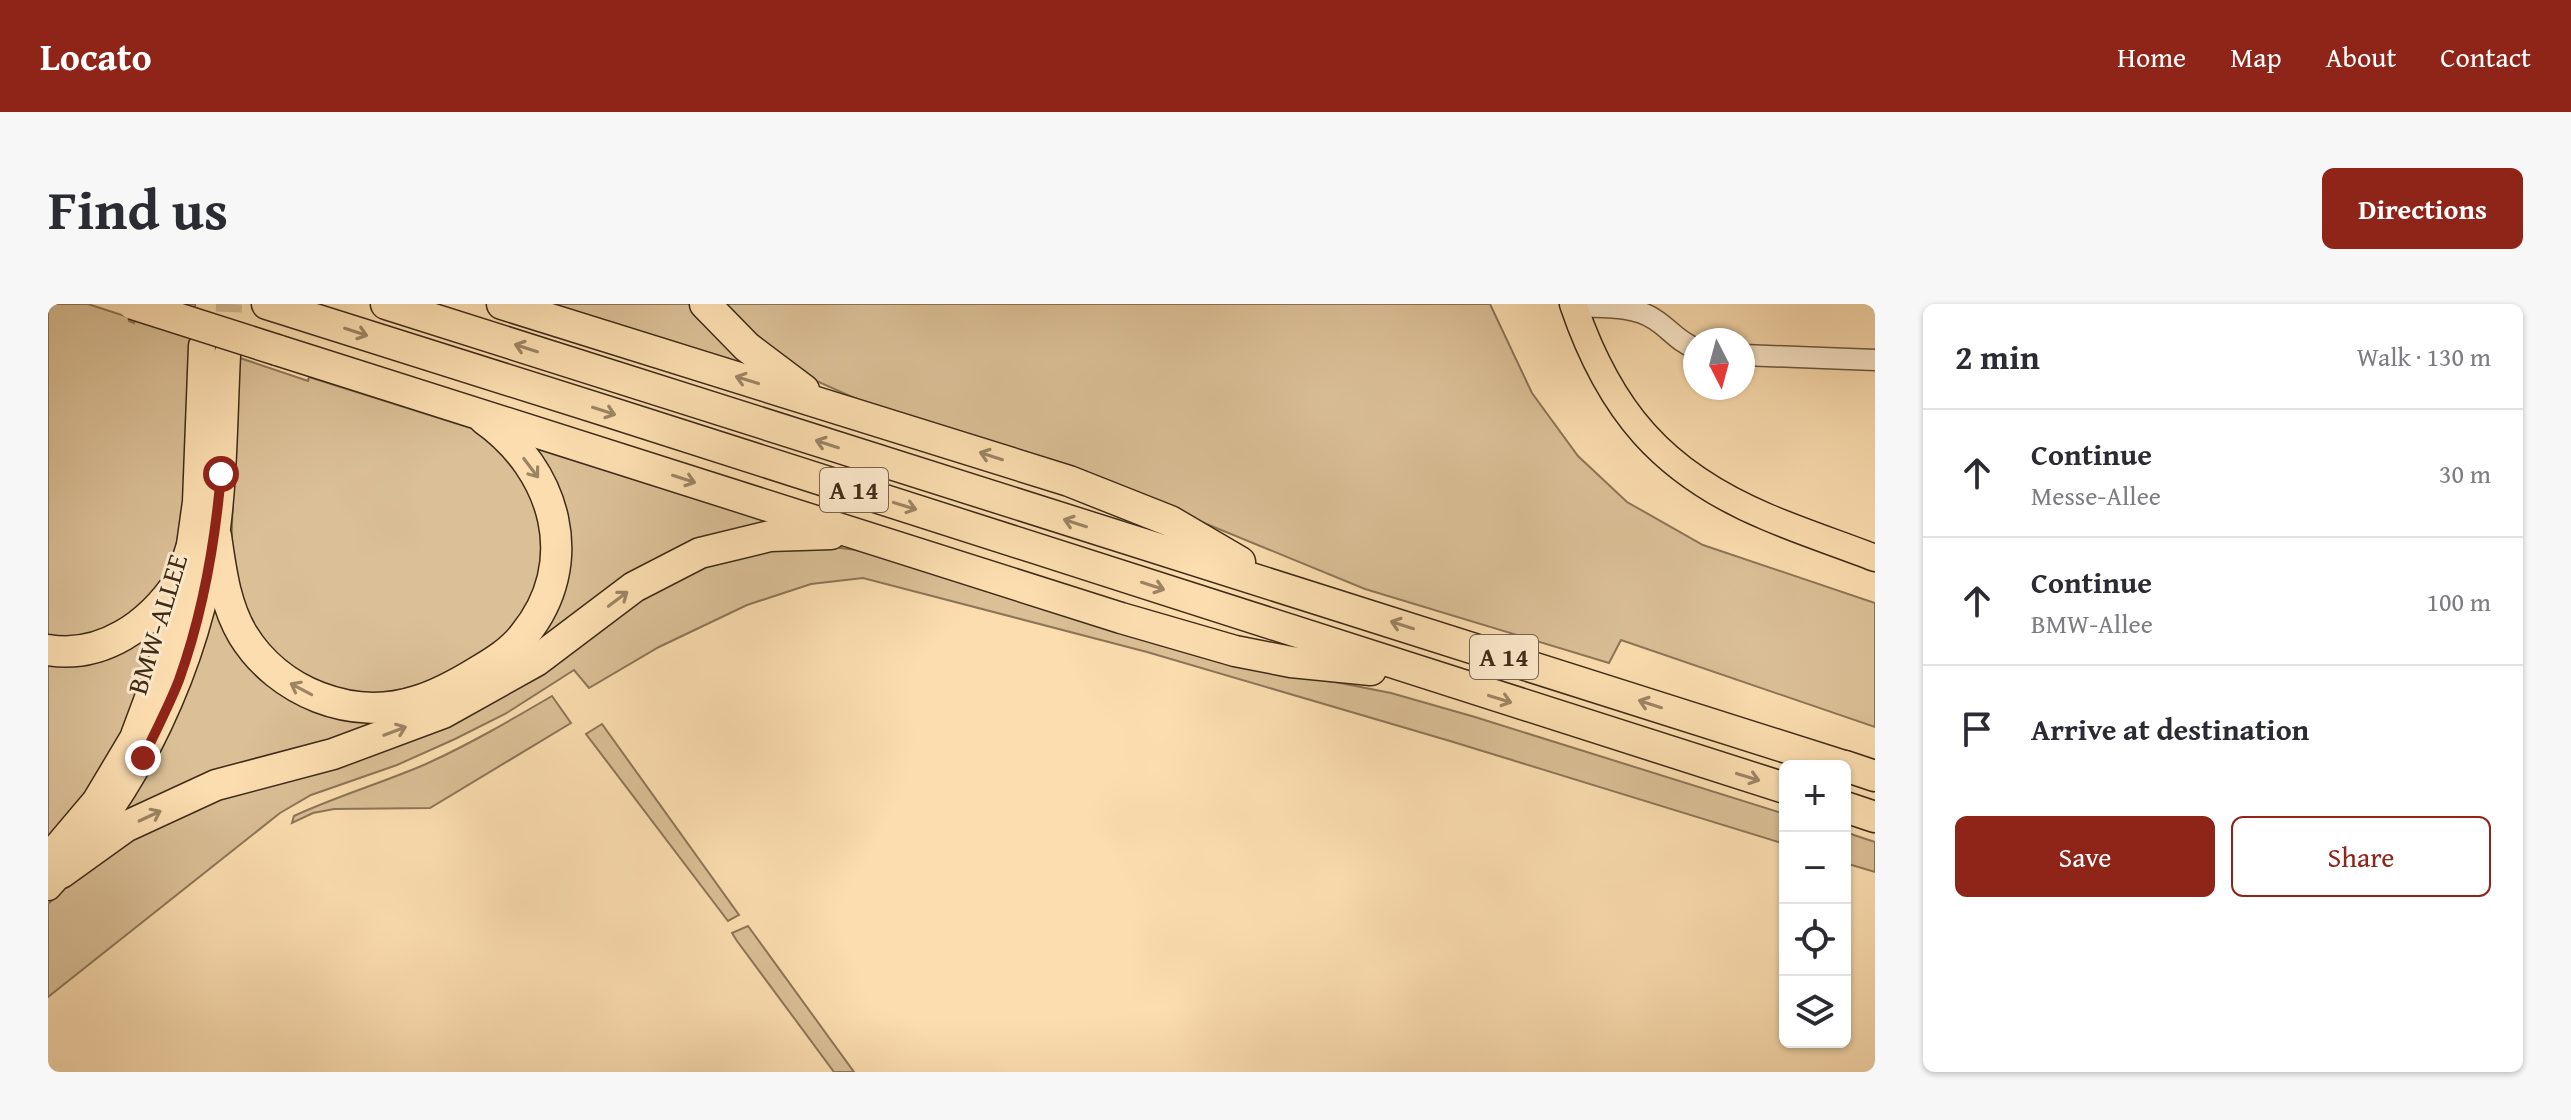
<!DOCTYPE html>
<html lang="en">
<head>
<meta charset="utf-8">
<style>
  :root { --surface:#fff; --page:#f7f7f7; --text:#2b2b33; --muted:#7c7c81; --line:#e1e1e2; --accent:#8f2418 }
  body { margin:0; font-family:"Gentium Book Plus",serif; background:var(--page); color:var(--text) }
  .controls { position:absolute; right:24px; bottom:24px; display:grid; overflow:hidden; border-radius:12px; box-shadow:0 2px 6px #0004 }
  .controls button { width:72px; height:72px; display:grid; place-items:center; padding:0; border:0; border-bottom:2px solid var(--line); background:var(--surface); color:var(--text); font:40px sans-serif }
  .compass { position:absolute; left:1635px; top:24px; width:72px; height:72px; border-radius:50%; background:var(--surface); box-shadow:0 2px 6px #0004; rotate:174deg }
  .stop { position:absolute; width:24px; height:24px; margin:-18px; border:6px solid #8f2418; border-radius:50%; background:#fff }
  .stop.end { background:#8f2418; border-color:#fff; box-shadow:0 2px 8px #0008 }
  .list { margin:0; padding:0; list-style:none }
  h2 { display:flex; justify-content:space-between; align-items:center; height:104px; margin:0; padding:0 32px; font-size:34px }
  h2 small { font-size:26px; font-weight:400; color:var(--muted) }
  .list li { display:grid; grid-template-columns:52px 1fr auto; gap:24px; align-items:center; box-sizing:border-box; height:128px; padding:0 32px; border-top:2px solid var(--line) }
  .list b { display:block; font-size:30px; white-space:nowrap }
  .list p { margin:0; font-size:26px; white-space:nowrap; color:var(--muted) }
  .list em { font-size:26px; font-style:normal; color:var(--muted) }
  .actions { display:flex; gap:16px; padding:24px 32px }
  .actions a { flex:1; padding:18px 0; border:2px solid var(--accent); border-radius:12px; text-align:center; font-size:28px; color:var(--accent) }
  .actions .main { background:var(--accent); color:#fff }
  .icon { flex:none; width:44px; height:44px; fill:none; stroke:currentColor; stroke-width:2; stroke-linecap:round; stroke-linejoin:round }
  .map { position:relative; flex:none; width:1827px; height:768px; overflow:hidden; border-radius:12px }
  header { display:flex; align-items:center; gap:48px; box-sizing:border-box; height:112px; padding:0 40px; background:var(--accent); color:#fff }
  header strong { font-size:38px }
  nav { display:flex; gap:44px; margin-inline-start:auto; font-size:28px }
  .intro { display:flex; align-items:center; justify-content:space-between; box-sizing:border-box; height:192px; padding:0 48px }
  h1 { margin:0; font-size:56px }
  .button { padding:20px 36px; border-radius:12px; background:var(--accent); color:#fff; font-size:28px; font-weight:700 }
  main { display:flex; gap:48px; padding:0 48px }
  aside { flex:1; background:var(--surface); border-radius:12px; box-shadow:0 2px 6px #0004 }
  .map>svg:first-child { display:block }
</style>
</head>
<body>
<header>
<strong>Locato</strong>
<nav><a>Home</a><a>Map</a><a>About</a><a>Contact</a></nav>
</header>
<div class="intro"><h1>Find us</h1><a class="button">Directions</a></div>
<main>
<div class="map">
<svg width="1827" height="768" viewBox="0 0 1827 768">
  <rect width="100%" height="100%" fill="#fbddb0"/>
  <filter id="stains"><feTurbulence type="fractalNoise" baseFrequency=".0025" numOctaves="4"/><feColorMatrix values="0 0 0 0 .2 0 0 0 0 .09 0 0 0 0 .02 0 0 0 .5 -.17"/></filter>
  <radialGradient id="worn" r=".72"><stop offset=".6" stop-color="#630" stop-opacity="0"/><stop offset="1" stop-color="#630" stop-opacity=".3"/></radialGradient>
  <!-- green -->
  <g fill="#dbbf96" stroke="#8d7556" stroke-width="2">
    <polygon points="0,0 40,0 80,13 81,17 86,19 89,0 147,0 140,209 130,257 85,320 0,342"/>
    <polygon points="486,0 647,0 724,69"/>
    <polygon points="668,0 1442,0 1484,89 1530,152 1579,198 1655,241 1827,299 1827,423 1573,336 1561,359 1317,285 1054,177 822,101 755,71"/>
    <polygon points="189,53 260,77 261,73 429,126 452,142 496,205 495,279 454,342 343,395 267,384 202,326 183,256"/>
    <polygon points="481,136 753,222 722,225 474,352 505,302"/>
    <polygon points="762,240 808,246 1262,373 1343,389 1427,413 1737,510 1737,540 1402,437 1099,348 815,274 763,280 699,301 611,343 541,384 526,366 457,410 407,435 349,461 263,491 232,509 0,693 0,600 41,562 105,516 289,457 651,258"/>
    <polygon points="165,287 199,352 346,413 61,527"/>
    <polygon points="124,300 96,390 46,483 0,540 0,355"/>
    <path d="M 504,392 L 523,419 L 382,504 L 286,505 L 265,509 L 244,519 L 246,512 C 289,492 334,479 378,460 C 422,440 463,416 504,392 Z"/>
    <polygon points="554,420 691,611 680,617 538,430"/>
    <polygon points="1797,528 1827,538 1827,568 1797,559"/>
    <polygon points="700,622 806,768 786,768 689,637 684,629"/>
  </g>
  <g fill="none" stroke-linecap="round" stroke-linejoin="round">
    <!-- major-tunnel -->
    <polyline stroke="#d5b991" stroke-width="26" stroke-dasharray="26 13" stroke-linecap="butt" points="179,47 181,0"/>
    <!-- minor casing -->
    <g stroke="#6e583c" stroke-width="23">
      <g id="minor">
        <path d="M 1526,2 C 1551,4 1584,0 1606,15 C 1621,24 1630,38 1647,44"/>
        <polyline points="1695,51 1827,56"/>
      </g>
    </g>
    <!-- major casing -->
    <g stroke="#3f2b16" stroke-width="29">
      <g id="major">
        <path d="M 1525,0 C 1561,106 1614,169 1719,213 C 1754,228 1791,240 1827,254"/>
        <polyline points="0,553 48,496 85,434 133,305 148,198 154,42"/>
        <path d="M 0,583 C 90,487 149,363 168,232 C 176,173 176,111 179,51"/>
      </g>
    </g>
    <!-- highway casing -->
    <g stroke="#3f2b16" stroke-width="33">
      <g id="highway">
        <path d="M 219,0 C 726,158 1230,325 1737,484"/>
        <polyline points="338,0 1796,462"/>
        <polyline points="454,0 1021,177 1122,217 1192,258"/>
        <polyline points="657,0 699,43 756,86"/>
        <polyline points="229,46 1073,314 1187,347 1243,358 1323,366"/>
        <path d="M 168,232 C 173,266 177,301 195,331 C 230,388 304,418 369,397 C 389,391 411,379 429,368 C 446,358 464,347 476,331 C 535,259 508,166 436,115"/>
        <path d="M 0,346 C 54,355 102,321 131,277 C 137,267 140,253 144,242"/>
        <polyline points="1797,462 1827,472"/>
        <polyline points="1797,503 1827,513"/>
        <polyline points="13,569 77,523 168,481 285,450 395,409 488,357 586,283 652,249 722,232 783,230"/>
      </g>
    </g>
    <!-- minor -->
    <use href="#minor" stroke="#fce9cc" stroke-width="20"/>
    <!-- major -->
    <use href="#major" stroke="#fbddb0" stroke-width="26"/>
    <!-- highway -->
    <use href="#highway" stroke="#fbddb0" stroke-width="30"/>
    <!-- highway-bridge casing -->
    <g stroke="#3f2b16" stroke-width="33" stroke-linecap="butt">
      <polyline id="highway-bridge" points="85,0 229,46"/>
    </g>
    <!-- highway-bridge -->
    <use href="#highway-bridge" stroke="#fbddb0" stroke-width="30"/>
  </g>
  <!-- one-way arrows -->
  <defs><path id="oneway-shaft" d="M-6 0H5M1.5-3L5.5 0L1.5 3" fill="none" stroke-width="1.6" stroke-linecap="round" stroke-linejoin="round" transform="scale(2)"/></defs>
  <g stroke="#9d8463">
    <use href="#oneway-shaft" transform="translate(308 28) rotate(18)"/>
    <use href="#oneway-shaft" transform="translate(478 44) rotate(-162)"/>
    <use href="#oneway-shaft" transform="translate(699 76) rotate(-163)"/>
    <use href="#oneway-shaft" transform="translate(556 107) rotate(18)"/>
    <use href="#oneway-shaft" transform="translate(779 140) rotate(-162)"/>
    <use href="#oneway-shaft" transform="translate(943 152) rotate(-162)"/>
    <use href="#oneway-shaft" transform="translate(483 164) rotate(53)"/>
    <use href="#oneway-shaft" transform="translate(636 175) rotate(18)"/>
    <use href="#oneway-shaft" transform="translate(857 202) rotate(17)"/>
    <use href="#oneway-shaft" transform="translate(1027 219) rotate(-162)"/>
    <use href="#oneway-shaft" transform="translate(1105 282) rotate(18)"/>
    <use href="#oneway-shaft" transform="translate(570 295) rotate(-37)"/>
    <use href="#oneway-shaft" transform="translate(1354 321) rotate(-162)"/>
    <use href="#oneway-shaft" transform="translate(253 385) rotate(-152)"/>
    <use href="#oneway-shaft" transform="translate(1452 395) rotate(17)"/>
    <use href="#oneway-shaft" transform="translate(1602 400) rotate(-162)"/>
    <use href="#oneway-shaft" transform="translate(347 427) rotate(-21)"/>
    <use href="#oneway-shaft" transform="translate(1700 473) rotate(17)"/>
    <use href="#oneway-shaft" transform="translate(102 512) rotate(-25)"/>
  </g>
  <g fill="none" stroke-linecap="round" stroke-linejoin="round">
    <!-- route -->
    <path stroke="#8f2418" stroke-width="10" d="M 95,454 C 107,428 121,402 131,376 C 155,309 167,240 173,170"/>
  </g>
  <g text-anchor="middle" stroke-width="6" stroke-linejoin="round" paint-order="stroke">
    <!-- shield labels -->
    <g fill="#fce9cc" stroke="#78644d" stroke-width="2">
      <rect x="772" y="164" width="68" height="44" rx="6"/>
      <rect x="1422" y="331" width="68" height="44" rx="6"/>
    </g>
    <g font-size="26" font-weight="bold" fill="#3f2b16">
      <text x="806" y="195">A 14</text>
      <text x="1456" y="362">A 14</text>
    </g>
    <!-- street labels -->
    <g font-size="28" fill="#3f2b16" stroke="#fce9cc">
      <text transform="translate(109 320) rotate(-73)" y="10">BMW-ALLEE</text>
    </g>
  </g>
  <rect width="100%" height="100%" filter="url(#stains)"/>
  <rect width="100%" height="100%" fill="url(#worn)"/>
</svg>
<div class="controls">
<button>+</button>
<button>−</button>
<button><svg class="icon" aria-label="locate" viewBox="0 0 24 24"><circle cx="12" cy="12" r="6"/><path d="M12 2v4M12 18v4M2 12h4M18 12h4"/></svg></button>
<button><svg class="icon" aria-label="layers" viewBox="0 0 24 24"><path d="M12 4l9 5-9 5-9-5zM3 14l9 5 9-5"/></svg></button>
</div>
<svg class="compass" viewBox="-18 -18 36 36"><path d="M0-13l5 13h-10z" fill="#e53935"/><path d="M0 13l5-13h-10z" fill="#7c7c81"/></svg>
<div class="stop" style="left:173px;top:170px"></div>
<div class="stop end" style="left:95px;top:454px"></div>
</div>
<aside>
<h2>2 min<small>Walk · 130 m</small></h2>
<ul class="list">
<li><svg class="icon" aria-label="ahead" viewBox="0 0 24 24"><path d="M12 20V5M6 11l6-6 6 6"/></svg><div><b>Continue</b><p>Messe-Allee</p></div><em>30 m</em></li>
<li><svg class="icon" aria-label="ahead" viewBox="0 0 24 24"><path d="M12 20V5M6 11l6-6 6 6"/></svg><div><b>Continue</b><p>BMW-Allee</p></div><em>100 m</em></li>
<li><svg class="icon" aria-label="arrive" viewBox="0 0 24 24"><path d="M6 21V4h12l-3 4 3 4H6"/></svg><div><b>Arrive at destination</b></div></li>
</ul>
<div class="actions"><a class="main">Save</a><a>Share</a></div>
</aside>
</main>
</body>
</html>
